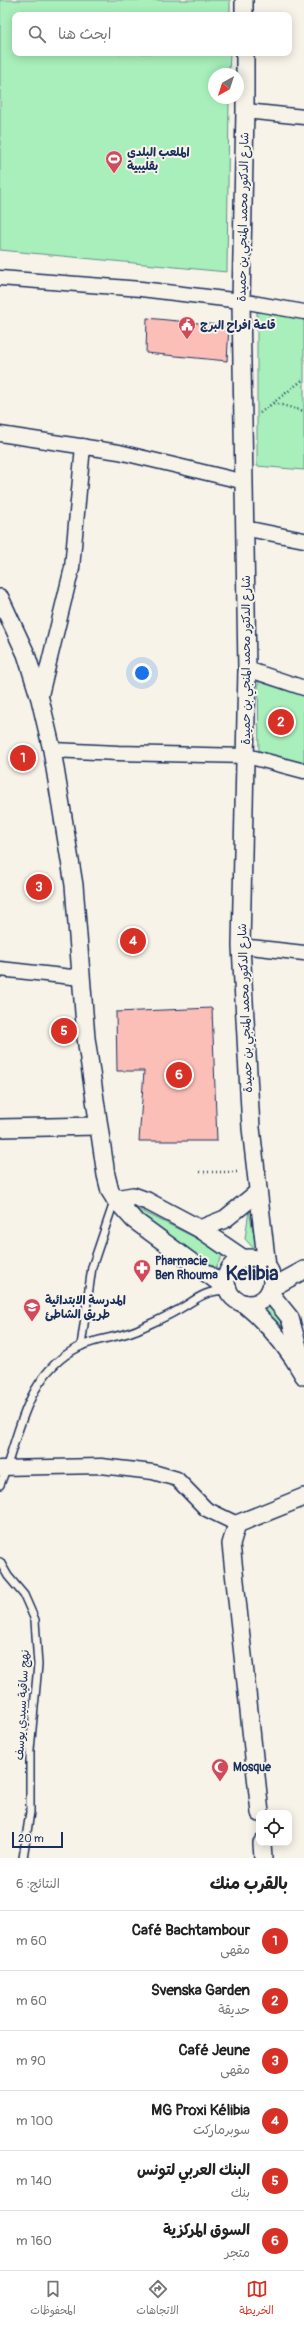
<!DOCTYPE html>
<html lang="ar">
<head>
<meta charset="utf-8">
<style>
  :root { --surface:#fff; --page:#f2f2f2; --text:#222; --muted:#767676; --line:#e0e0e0; --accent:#d93025 }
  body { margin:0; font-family:Pangolin,"Playpen Sans Arabic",sans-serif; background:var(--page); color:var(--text); direction:rtl }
  .controls { position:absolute; right:12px; bottom:12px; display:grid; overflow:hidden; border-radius:8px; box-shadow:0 2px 10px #0003 }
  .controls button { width:36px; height:36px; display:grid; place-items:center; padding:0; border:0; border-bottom:1px solid var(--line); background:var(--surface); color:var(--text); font:20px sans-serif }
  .compass { position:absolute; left:208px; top:68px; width:36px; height:36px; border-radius:50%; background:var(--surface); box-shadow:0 2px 10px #0003; rotate:219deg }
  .scale { position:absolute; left:12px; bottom:10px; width:51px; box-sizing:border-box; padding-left:4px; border:2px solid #1b2f5e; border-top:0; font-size:11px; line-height:14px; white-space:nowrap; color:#1b2f5e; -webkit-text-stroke:3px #f7f3e8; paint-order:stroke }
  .you { position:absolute; left:142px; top:673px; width:14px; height:14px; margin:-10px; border:3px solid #fff; border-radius:50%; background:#1a73e8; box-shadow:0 0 0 6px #1a73e833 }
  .badge { display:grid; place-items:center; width:26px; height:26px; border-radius:50%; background:var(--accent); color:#fff; font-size:13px; font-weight:700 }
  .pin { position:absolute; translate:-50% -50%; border:2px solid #fff; box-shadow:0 1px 4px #0006 }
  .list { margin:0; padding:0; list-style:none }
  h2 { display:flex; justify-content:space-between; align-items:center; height:52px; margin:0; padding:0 16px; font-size:17px }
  h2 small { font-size:13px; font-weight:400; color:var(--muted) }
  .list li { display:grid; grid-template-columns:26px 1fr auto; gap:12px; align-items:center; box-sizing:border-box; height:60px; padding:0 16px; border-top:1px solid var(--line) }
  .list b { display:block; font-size:15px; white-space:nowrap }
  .list p { margin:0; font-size:13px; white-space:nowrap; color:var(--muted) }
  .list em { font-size:13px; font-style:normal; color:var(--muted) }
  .icon { flex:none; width:22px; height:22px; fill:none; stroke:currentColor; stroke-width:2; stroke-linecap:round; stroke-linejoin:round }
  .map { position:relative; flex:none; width:304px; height:1858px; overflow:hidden; direction:ltr }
  .search { position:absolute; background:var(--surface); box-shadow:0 2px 10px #0003; left:12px; right:12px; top:12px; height:44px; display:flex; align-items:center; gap:10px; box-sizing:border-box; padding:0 14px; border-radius:8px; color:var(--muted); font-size:15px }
  .sheet { height:412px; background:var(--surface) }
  nav { display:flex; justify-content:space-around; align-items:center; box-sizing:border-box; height:56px; border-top:1px solid var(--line); background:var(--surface); font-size:11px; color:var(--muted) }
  nav a { display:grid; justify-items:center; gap:2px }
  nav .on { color:var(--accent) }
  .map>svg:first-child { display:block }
</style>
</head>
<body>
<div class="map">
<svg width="304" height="1858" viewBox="0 0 304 1858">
  <rect width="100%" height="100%" fill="#f7f3e8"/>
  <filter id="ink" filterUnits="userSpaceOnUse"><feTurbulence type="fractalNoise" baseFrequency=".025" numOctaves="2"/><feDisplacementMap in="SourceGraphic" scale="8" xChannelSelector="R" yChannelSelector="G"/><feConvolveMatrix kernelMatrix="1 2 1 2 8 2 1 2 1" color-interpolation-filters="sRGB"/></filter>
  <g filter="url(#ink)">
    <!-- green -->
    <g fill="#a8efbb" stroke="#628f8c">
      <polygon points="0,0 230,0 230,15 15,15 15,53 230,53 229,74 214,74 214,98 229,98 227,272 0,250"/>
      <polygon points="257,306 304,310 304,470 257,466"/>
      <polygon points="258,674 304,687 304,769 259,757"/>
      <polygon points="132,1206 224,1252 213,1273"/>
      <polygon points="249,1210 257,1252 245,1239"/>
      <polygon points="278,1296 293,1337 266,1311"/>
    </g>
    <!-- building -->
    <g fill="#fbbfb8" stroke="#1b2f5e">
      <polygon points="147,318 229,326 227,361 146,353"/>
      <polygon points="212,1008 217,1141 139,1141 144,1071 117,1071 116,1012"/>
    </g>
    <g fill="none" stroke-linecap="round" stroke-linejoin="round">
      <!-- service casing -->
      <g stroke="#1b2f5e" stroke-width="10">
        <g id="service">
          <polyline points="81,1346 92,1267 115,1199"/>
          <path d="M 0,1485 C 20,1435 25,1374 79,1347 C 99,1337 123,1338 143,1327 C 154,1322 166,1317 176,1311 C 195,1301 202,1291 226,1290"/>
          <polyline points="0,1562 8,1576 24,1595 35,1620 38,1665 30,1750 30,1812 23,1858"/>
        </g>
      </g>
      <!-- minor casing -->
      <g stroke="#1b2f5e" stroke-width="17">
        <g id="minor">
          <polyline points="245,111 304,117"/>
          <polyline points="0,278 141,289 241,301 304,312"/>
          <polyline points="0,434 119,452 245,482"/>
          <polyline points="244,528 304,540"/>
          <polyline points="247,669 304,688"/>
          <polyline points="40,699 72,568 83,446"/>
          <polyline points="52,750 118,753 247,756 304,771"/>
          <polyline points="241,946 304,953"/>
          <polyline points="0,969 81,978"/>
          <polyline points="0,1468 101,1466 153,1472 177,1479 206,1509 237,1524"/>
        </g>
      </g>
      <!-- tertiary casing -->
      <g stroke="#1b2f5e" stroke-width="20">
        <g id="tertiary">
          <polyline points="244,0 244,15"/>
          <polyline points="245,53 245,111 241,301 247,669 241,946 251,1128 267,1267"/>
          <polyline points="0,598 26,654 40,699 52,750 74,885 86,1038 106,1175 110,1191 115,1199 134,1220 228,1289"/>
          <polyline points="0,1128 98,1126"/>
          <polyline points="115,1199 133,1196 147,1201 200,1229 244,1259"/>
          <polyline points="200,1229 225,1219 257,1193"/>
          <circle cx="249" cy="1281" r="23"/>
          <polyline points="271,1288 304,1270"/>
          <polyline points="269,1292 290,1318 303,1365"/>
          <path d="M 243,1303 C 269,1324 288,1347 304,1376"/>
          <polyline points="260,1813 231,1544 237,1524 304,1497"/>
          <polyline points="262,1843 263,1858"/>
        </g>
      </g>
      <!-- path -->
      <g stroke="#1b2f5e" stroke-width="2.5" stroke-dasharray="1 3" stroke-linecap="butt">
        <polyline points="274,403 304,411"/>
        <polyline points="260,413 304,379"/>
        <polyline points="200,1172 239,1172"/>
      </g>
      <!-- service -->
      <use href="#service" stroke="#f7f3e8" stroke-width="7"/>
      <!-- minor -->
      <use href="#minor" stroke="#f7f3e8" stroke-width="14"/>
      <!-- tertiary -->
      <use href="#tertiary" stroke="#f7f3e8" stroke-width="17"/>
    </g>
  </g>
  <!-- icons -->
  <defs>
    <g id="stadium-pin" transform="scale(0.9)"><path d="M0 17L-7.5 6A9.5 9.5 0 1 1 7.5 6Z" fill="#d1495b" stroke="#f7f3e8"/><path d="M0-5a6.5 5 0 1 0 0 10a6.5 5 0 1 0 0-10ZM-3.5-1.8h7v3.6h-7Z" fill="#fff"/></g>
    <g id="civic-pin" transform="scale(0.9)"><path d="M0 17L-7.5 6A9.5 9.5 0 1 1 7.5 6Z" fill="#d1495b" stroke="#f7f3e8"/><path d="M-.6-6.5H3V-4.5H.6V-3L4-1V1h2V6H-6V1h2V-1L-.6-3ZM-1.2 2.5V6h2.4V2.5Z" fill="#fff"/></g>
    <g id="pharmacy-pin" transform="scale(0.9)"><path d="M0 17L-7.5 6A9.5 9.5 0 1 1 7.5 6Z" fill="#d1495b" stroke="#f7f3e8"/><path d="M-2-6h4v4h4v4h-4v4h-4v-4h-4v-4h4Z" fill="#fff"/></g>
    <g id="school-pin" transform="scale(0.9)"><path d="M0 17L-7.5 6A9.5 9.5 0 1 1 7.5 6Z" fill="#d1495b" stroke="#f7f3e8"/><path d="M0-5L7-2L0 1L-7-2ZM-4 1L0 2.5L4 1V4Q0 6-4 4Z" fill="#fff"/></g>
    <g id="mosque-pin" transform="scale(0.9)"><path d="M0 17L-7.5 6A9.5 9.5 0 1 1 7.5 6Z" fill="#d1495b" stroke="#f7f3e8"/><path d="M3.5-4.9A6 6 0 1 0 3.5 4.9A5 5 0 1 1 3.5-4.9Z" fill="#fff"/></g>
  </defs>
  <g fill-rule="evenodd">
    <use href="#stadium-pin" x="114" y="159"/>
    <use href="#civic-pin" x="187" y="325"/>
    <use href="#pharmacy-pin" x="142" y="1268"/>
    <use href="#school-pin" x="32" y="1307"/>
    <use href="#mosque-pin" x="220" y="1767"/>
  </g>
  <g text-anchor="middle" stroke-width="4" stroke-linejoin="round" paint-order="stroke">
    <!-- poi labels -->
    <g font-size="12" font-weight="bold" fill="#1b2f5e" stroke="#f7f3e8" text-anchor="start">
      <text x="127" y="156">الملعب البلدي<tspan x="127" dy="14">بقليبية</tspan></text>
      <text x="200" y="329">قاعة افراح البرج</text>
      <text x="155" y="1265">Pharmacie<tspan x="155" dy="14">Ben Rhouma</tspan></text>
      <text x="45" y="1304">المدرسة الابتدائية<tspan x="45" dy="14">طريق الشاطئ</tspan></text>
      <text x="233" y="1771">Mosque</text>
    </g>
    <!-- street labels -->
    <g font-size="12" fill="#1b2f5e" stroke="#f7f3e8">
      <text transform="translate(243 217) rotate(-89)" y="4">شارع الدكتور محمد المنجي بن حميدة</text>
      <text transform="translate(246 660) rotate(-90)" y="4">شارع الدكتور محمد المنجي بن حميدة</text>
      <text transform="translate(245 1008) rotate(-92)" y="4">شارع الدكتور محمد المنجي بن حميدة</text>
      <text transform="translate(22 1705) rotate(-87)" y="4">نهج ساقية سيدي يوسف</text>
    </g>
    <!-- town labels -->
    <g font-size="20" font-weight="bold" fill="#1b2f5e" stroke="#f7f3e8">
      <text x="252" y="1280">Kelibia</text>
    </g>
  </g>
</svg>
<div class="controls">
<button><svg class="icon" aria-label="locate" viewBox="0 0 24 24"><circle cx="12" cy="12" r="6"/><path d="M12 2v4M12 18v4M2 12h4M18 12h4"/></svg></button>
</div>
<svg class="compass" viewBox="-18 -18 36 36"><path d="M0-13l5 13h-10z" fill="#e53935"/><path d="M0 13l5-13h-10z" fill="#767676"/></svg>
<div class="scale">20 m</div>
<div class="you"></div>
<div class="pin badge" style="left:23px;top:758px">1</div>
<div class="pin badge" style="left:281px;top:722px">2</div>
<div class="pin badge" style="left:39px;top:887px">3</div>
<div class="pin badge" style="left:133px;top:941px">4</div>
<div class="pin badge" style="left:64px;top:1031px">5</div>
<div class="pin badge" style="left:179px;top:1075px">6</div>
<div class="search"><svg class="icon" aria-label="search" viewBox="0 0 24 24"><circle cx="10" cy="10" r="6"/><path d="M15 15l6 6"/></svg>ابحث هنا</div>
</div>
<section class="sheet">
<h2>بالقرب منك<small>النتائج: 6</small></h2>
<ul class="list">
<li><span class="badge">1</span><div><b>Café Bachtambour</b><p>مقهى</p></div><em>60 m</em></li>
<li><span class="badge">2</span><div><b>Svenska Garden</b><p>حديقة</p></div><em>60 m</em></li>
<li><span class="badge">3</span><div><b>Café Jeune</b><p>مقهى</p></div><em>90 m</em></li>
<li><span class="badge">4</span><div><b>MG Proxi Kélibia</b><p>سوبرماركت</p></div><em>100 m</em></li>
<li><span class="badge">5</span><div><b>البنك العربي لتونس</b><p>بنك</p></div><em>140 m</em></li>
<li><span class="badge">6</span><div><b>السوق المركزية</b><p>متجر</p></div><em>160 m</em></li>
</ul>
</section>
<nav>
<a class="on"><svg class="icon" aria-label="map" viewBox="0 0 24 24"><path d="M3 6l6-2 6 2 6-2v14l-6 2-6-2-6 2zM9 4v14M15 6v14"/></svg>الخريطة</a>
<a><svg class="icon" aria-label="directions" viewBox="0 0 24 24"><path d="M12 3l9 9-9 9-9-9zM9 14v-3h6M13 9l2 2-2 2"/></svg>الاتجاهات</a>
<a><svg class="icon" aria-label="saved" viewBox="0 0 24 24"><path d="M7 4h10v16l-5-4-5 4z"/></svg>المحفوظات</a>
</nav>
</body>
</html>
